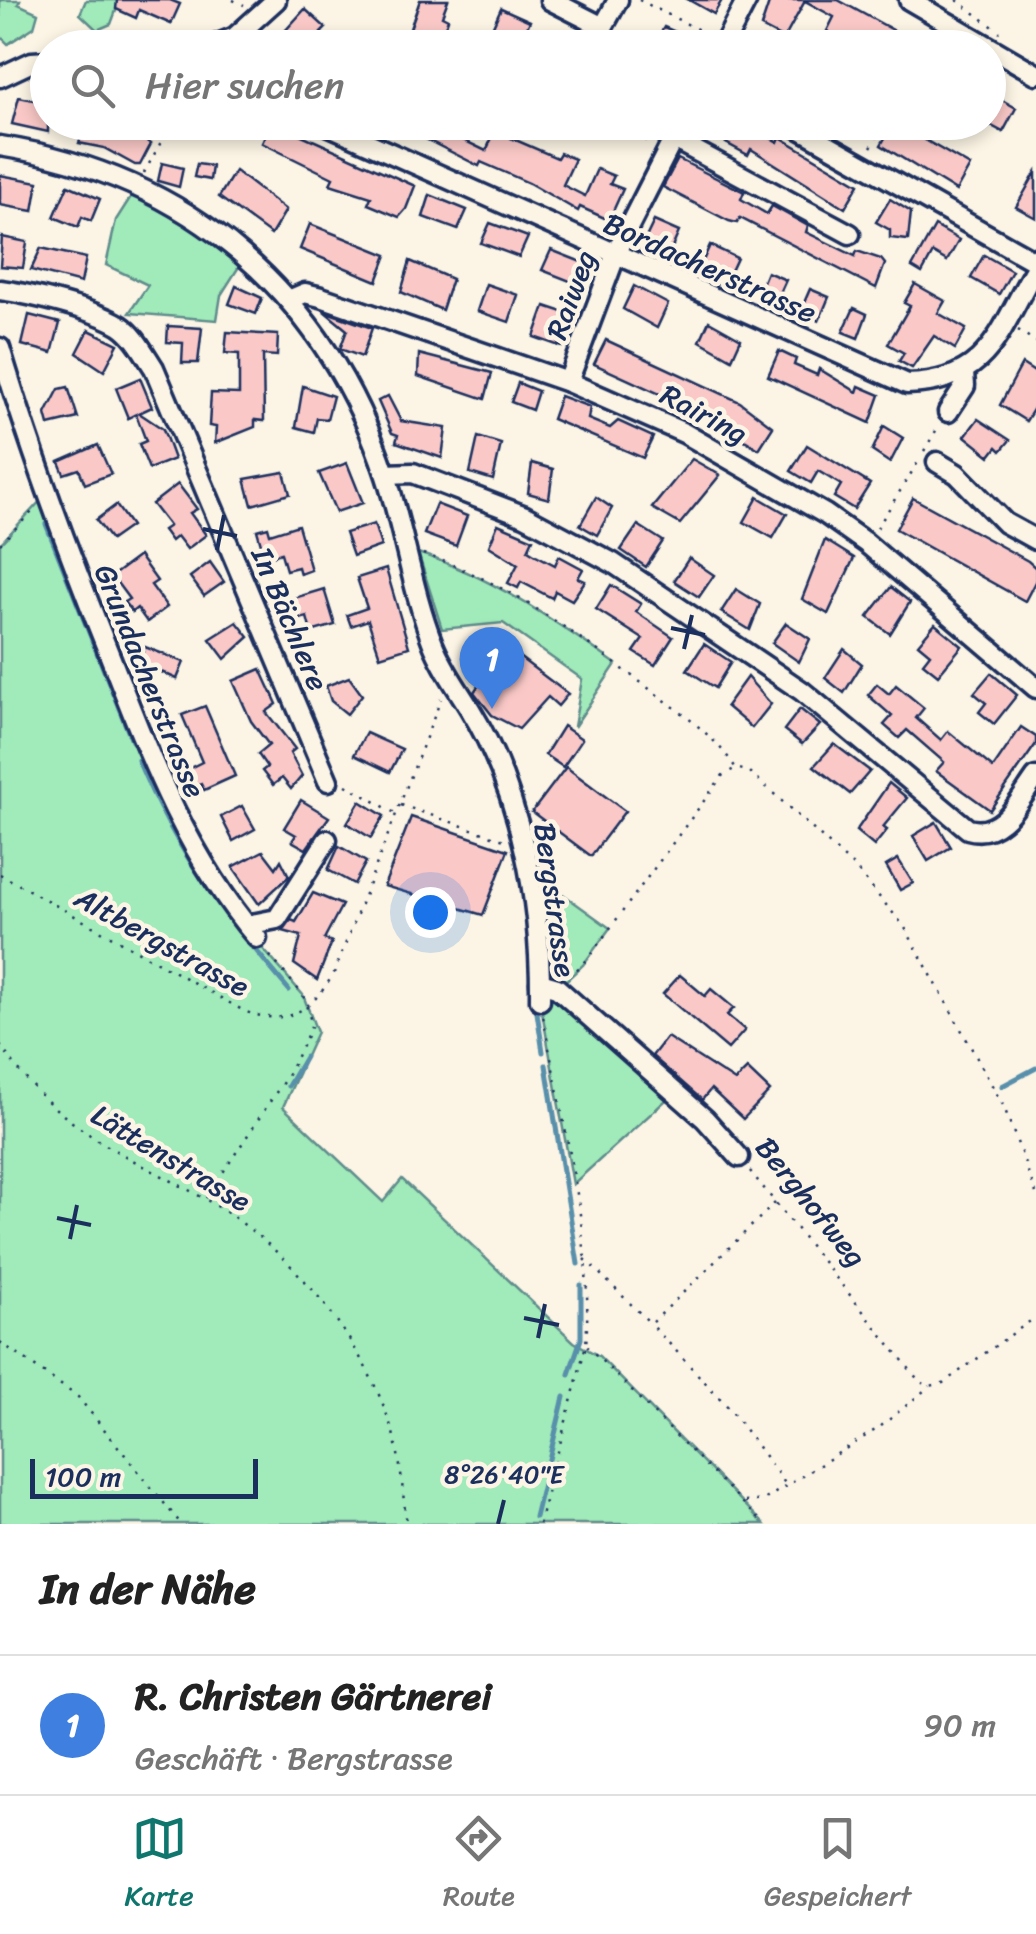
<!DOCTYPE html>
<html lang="de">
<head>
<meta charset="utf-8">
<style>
  :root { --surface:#fff; --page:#f6f6f6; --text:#222; --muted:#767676; --line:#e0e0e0; --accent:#0f766e }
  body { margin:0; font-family:Sriracha,sans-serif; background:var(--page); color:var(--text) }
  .scale { position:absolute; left:30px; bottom:25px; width:228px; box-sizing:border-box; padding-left:10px; border:5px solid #1b2f5e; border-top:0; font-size:28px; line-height:35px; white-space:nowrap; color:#1b2f5e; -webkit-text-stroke:8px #fcf5e5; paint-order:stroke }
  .you { position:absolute; left:430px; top:912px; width:35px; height:35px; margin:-25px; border:8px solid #fff; border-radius:50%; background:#1a73e8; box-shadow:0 0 0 15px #1a73e833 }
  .badge { display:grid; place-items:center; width:65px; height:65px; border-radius:50%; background:var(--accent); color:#fff; font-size:32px; font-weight:700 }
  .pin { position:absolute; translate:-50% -82px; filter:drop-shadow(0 2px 5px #0008) }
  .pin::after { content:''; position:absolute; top:52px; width:35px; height:30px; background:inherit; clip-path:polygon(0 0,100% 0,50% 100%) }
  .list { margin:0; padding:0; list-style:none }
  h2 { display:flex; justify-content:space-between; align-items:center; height:130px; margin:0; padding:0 40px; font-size:42px }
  h2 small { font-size:32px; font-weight:400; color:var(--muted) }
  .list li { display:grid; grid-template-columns:65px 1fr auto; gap:30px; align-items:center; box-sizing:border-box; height:140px; padding:0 40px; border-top:2px solid var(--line) }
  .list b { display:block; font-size:38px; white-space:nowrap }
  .list p { margin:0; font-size:32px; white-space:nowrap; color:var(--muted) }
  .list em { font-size:32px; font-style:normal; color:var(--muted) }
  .icon { flex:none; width:55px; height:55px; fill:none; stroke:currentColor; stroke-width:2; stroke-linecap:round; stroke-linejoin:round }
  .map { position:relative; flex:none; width:1036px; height:1524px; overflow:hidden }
  .search { position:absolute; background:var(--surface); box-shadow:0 5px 15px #0003; left:30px; right:30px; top:30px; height:110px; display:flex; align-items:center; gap:25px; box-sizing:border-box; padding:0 35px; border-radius:55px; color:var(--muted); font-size:38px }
  .sheet { height:270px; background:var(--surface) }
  nav { display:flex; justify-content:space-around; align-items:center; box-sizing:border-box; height:140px; border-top:2px solid var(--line); background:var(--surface); font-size:28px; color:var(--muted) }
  nav a { display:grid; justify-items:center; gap:5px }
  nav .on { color:var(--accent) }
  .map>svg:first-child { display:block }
</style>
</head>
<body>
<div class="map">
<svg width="1036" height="1524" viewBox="0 0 1036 1524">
  <rect width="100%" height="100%" fill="#fcf5e5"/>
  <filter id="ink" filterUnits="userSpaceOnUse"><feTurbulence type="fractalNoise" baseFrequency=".01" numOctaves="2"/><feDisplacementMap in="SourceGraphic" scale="20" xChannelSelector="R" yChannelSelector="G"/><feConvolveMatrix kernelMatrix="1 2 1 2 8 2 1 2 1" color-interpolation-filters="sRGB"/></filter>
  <g filter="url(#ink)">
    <!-- green -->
    <g fill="#a1eab9" stroke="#5e8c8c" stroke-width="2.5">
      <polygon points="0,0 20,0 18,4 38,13 34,27 8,44 0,36"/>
      <polygon points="86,0 120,0 111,24 97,30 80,14"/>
      <polygon points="132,195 201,232 242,262 221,295 217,320 129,313 148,285 106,265 116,220"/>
      <polygon points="45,496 170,808 258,943 303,995 317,1032 283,1107 383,1202 402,1179 574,1342 599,1356 764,1524 0,1524 0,544"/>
      <path d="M 418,553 C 493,577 552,619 616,664 L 574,727 L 582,679 L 503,623 L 442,629 Z"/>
      <polygon points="528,869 610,928 583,965 558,988 675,1092 573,1184 540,1000"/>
    </g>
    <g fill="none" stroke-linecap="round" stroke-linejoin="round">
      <!-- stream -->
      <g stroke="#588fab" stroke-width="5">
        <polyline points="46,524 132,741"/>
        <path d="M 138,760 C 178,856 223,912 289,990"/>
        <polyline points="536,1006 543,1052"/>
        <polyline points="546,1065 578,1264"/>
        <polyline points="288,1086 305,1057"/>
        <polyline points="1002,1086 1036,1068"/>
        <polyline points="569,1374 581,1339 581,1285"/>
        <polyline points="535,1517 564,1397"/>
      </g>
    </g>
    <!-- building -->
    <g fill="#fac9c7" stroke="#1b2f5e" stroke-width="2.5">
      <polygon points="117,0 170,0 180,4 171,24 139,10 136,18 116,9"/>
      <polygon points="420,0 448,0 442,16 448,19 437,48 405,43"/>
      <polygon points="689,0 722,0 714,14"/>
      <polygon points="770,0 838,0 926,48 857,48 827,31 834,17 805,1 784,39 761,27"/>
      <polygon points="501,8 530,21 518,48 485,44"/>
      <polygon points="305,9 326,28 321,33 337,48 304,48 285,31"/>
      <polygon points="664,27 710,47 710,48 652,48"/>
      <polygon points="988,92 1016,108 1003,132 988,124"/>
      <polygon points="19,97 48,103 48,132 12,124"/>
      <polygon points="86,122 105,122 128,134 132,131 151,144 140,165 135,165 104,148 79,143"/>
      <polygon points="252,122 273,122 415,186 406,209 399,217 368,204 371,197 330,184 333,178 262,143 267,132"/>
      <polygon points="392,122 466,122 459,138 486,151 498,124 514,131 511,138 557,158 560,153 575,159 563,185 585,196 597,169 614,176 610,184 623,189 609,220 580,207 578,211 529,183 481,162 479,166"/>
      <polygon points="606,122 654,122 646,140"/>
      <polygon points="707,122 741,122 778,142 780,137 859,184 845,208 751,149 748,155 726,143 731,135"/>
      <polygon points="894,122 970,166 956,191 881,145"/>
      <polygon points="678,159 744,192 741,199 767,214 772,206 808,226 806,232 855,256 857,251 881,259 885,264 876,288 740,218 737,223 729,221 663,187"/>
      <polygon points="162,163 183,168 179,187 158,181"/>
      <polygon points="197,164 212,166 210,180 194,177"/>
      <polygon points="235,171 286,210 271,235 219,197"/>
      <polygon points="1036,172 1036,218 1016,207"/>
      <polygon points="0,175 38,182 33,211 0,205"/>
      <polygon points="68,185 100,199 91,221 82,217 78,227 54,217"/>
      <polygon points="430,195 467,210 458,230 423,217"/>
      <polygon points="890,199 911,212 908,240 890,238 890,230 876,222"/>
      <polygon points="654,221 679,232 667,259 641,248"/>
      <polygon points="490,223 528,237 519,257 481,243"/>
      <polygon points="310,224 387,255 377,281 300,249"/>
      <polygon points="935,226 959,240 947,261 933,253 922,273 912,267"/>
      <polygon points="2,237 27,242 23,268 0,266"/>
      <polygon points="710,245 737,258 724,286 697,274"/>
      <polygon points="41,248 86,258 81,283 31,270"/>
      <polygon points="551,250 589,265 580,285 542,270"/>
      <polygon points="984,255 1012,271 999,294 971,278"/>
      <polygon points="410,261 452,279 442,310 401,292"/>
      <polygon points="767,272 786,280 775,304 757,296"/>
      <polygon points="486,284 518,295 509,322 477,311"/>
      <polygon points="915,284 945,301 938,313 966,329 955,349 934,336 912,368 899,361 904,353 888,344 910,306 904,303"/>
      <polygon points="236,286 262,298 256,314 229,304"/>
      <polygon points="634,286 668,304 657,328 623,309"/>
      <polygon points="810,289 829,297 819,321 800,312"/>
      <polygon points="545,306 575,316 562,347 534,337"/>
      <polygon points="854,308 867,314 858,338 843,332"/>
      <polygon points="324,311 372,328 362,357 340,349 347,330"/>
      <polygon points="29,315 60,323 52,353 22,345"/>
      <polygon points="709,321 741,339 732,359 700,341"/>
      <polygon points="168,326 202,328 198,363 182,363 183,343 167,342"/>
      <polygon points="89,330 118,344 104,371 77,353"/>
      <polygon points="227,332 278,335 277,356 263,355 264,421 255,420 255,427 215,443 216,427 209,426 211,393 239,394 239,354 225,353"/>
      <polygon points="606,340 740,402 773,427 759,449 740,437 743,432 594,364"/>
      <polygon points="779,351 796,359 794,365 817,375 819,369 857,392 859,386 880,395 870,423 768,376"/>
      <polygon points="419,354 492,373 485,399 418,376"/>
      <polygon points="1022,364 1036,373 1036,405 1026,421 1000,405"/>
      <polygon points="140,378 152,407 139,413 163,429 174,459 149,469 139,444 146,441 136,414 128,418 116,388"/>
      <polygon points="518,383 538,391 532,410 511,402"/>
      <polygon points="303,386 333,396 327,419 317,418 314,432 296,427"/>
      <polygon points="68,387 78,418 49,425 46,414 59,389"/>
      <polygon points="388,396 401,421 446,428 442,458 396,442 398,435 392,433 378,401"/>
      <polygon points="560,396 590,407 588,419 610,428 618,421 653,437 643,458 552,419"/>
      <polygon points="978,419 1010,440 1001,451 997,447 990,456 965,436"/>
      <polygon points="884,426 903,438 890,463 872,451"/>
      <polygon points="478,437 501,444 493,480 470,473"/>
      <polygon points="98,445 111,474 85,484 79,469 64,474 59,462"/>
      <polygon points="807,445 870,484 854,509 834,497 841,485 818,471 811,483 791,471"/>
      <polygon points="692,459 720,475 680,524 652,508"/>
      <polygon points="347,463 363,503 336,512 319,473"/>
      <polygon points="532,463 553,469 549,499 528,493"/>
      <polygon points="284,472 290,494 252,505 245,479"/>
      <polygon points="178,484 197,509 190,513 206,535 187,549 177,536 171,541 163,530 169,526 152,504"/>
      <polygon points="596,497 612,508 597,535 580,525"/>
      <polygon points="758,497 787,514 773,538 744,522"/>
      <polygon points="913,498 1028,561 1036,568 1036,580 1025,601 896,529"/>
      <polygon points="436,504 467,516 456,546 424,534"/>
      <polygon points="116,505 131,526 111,540 96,520"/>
      <polygon points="374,524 381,546 353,556 345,533"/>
      <polygon points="498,524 533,539 528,550 536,555 555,565 559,556 583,569 578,578 585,581 572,600 555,591 552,598 521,582 518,588 508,583 518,564 489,546"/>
      <polygon points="298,525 311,570 300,574 298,567 286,570 281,553 272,556 270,549 263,551 257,530 268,527 270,534"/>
      <polygon points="638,525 663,541 646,567 621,550"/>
      <polygon points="825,540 854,558 828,614 802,599"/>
      <polygon points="139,556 157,581 151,585 167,607 147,622 137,608 132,612 124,602 129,599 112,576"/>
      <polygon points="689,558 714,575 699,597 674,581"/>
      <polygon points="210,562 224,582 204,596 190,577"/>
      <polygon points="386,569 409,647 380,656 368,620 351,626 347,615 367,608 357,578"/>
      <polygon points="611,585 641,604 636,612 673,637 655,665 634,652 643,639 596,609"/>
      <polygon points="891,587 910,602 890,634 868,617"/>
      <polygon points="324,589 335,625 311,632 307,617 300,619 294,598"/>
      <polygon points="736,589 760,604 750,630 721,612"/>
      <polygon points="237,622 249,637 225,659 210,639"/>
      <polygon points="786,623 810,639 799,662 772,643"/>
      <polygon points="935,624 962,646 938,675 923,663 930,654 918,644"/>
      <polygon points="704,644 731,662 715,688 687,670"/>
      <polygon points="145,647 184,662 177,679 139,662"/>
      <polygon points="844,649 862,664 844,693 825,678"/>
      <polygon points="519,657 568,694 558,706 548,697 519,729 492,715 474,692 487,673 494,678 499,671 504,674"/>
      <polygon points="261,669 277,704 266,712 295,749 290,753 302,776 291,789 282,778 273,785 262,771 267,767 258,754 269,745 251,721 233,681"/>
      <polygon points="991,673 1017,695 994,724 979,712 986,703 974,693"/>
      <polygon points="349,677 362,695 347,714 331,701 326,686"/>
      <polygon points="747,677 771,704 752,728 726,706"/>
      <polygon points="877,684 889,694 896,685 924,708 916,718 941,740 948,731 993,768 1021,727 1036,737 1036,744 990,810 936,771 944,762 907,730 899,738 884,725 892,716 868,695"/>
      <polygon points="205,706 235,776 204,790 201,784 189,789 185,779 190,768 202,762 182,715"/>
      <polygon points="800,709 820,725 802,744 784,730"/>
      <polygon points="563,726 582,739 563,767 545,755"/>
      <polygon points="366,733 402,749 390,772 354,755"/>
      <polygon points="834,744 870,771 850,794 814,766"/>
      <polygon points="566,767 625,811 591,856 532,812"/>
      <polygon points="889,783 907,798 883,827 887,830 874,846 856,831"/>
      <polygon points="301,800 329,817 306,849 292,841 296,835 284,828"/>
      <polygon points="360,801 384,816 371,838 347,823"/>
      <polygon points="242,806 255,829 233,841 221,817"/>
      <polygon points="411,817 508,850 483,915 384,886"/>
      <polygon points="936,822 951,847 928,861 913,836"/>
      <polygon points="339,846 366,862 354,884 328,870"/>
      <polygon points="263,851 276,868 281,860 289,876 259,904 233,867"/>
      <polygon points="898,859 913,883 900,890 886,866"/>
      <polygon points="313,893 342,905 324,939 332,942 317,980 294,964 301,936 283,931 291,920 296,922"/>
      <polygon points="680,975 705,996 711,989 734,1008 727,1015 745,1030 728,1049 663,994"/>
      <polygon points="667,1037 735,1081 747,1069 770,1091 743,1119 711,1089 702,1100 652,1056"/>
    </g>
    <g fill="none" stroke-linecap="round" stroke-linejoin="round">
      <!-- minor casing -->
      <g stroke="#1b2f5e" stroke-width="25">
        <g id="minor">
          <polyline points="550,0 603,27 618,0"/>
          <polyline points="909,0 1036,74"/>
          <polyline points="208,48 235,37 276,0"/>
          <polyline points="722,48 747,0"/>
          <polyline points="0,77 32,62 48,61"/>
          <path d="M 321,122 L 907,384 C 990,382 999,330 1036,267"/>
          <polyline points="788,122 1036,262"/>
          <polyline points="670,137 850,234"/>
          <path d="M 0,146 C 190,176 326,294 386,476 C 404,531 412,590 433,644 C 443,669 456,686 470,709 C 521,792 541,903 540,1000"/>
          <path d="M 0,290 C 31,294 93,309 120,325 C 135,335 144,353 154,368 L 328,781"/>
          <polyline points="291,299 305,293 321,297 568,382 684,433 825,514 866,543 1036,688"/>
          <path d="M 0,348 C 31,453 69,554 110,656 C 150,758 186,854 257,938"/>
          <polyline points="568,382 619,246 682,122"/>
          <polyline points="948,412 965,386 964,373"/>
          <polyline points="937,462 957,474 1005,523 1036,540"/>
          <path d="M 386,474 L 413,473 L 525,516 L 613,563 L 802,691 L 968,829 C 1002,839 1019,800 1036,777"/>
          <polyline points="247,925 277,919 327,840"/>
          <polyline points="540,983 557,988 705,1119 739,1157"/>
        </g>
      </g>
      <!-- path -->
      <g stroke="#1b2f5e" stroke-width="2.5" stroke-dasharray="2.5 8" stroke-linecap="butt">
        <polyline points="233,0 244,5"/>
        <polyline points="639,0 709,35"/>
        <polyline points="957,0 1000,32"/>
        <polyline points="937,48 942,39"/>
        <polyline points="871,147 886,122"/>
        <polyline points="144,173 172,122"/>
        <polyline points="1018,330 1036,342"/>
        <polyline points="924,451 940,424"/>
        <polyline points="877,528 920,459"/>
        <polyline points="0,544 35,509"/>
        <path d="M 423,554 C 506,581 574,633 643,684 C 676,709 713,733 735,767"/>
        <polyline points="346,785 395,813"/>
        <polyline points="401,805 507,841"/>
        <path d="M 0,874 L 244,1011 C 286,1027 311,1012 334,973 L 441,699"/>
        <polyline points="568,975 583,965 723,775 736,768 750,772 854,867 904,926 1004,1107 1036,1193"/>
        <path d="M 0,1045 C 61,1133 118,1150 205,1199 C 290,1247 365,1340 393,1433 C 402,1463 402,1494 407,1524"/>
        <polyline points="750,1171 920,1382 930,1386 943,1383 1036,1317"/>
        <polyline points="206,1198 289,1073 312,1025 303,995 266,951"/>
        <polyline points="775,1203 651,1324 730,1409 787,1486"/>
        <polyline points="585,1259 650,1323"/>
        <polyline points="0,1342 78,1397 181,1524"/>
        <polyline points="587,1346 764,1524"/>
        <polyline points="745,1502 764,1500 880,1427 930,1386"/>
        <path d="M 539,1524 L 586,1345 C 594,1236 562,1123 543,1016"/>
      </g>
      <!-- minor -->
      <use href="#minor" stroke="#fcf5e5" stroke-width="18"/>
    </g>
  </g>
  <!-- ticks -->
  <path fill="none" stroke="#1b2f5e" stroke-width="4" d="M 203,529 L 237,536M 217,550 L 224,515M 671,628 L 705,635M 684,649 L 692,615M 57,1218 L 91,1225M 70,1239 L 77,1205M 524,1318 L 559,1325M 538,1338 L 545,1304M 498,1524 L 504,1500"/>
  <g text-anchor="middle" stroke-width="9" stroke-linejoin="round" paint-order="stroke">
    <!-- street labels -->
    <g font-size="30" fill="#1b2f5e" stroke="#fcf5e5">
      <text transform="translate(710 268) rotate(24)" y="10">Bordacherstrasse</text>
      <text transform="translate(571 295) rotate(-70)" y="10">Raiweg</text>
      <text transform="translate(704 414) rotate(28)" y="10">Rairing</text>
      <text transform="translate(290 619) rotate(67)" y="10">In Bächlere</text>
      <text transform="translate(150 681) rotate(68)" y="10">Grundacherstrasse</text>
      <text transform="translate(555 900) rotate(82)" y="10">Bergstrasse</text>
      <text transform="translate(162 942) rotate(29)" y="10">Altbergstrasse</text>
      <text transform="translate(171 1158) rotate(31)" y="10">Lättenstrasse</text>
      <text transform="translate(811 1202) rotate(51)" y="10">Berghofweg</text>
    </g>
  </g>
  <g font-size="25" text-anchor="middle" fill="#1b2f5e" stroke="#fcf5e5" stroke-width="9" stroke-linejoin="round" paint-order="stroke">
    <text x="504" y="1483">8°26'40"E</text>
  </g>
</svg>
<div class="scale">100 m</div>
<div class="you"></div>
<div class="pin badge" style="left:492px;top:709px;background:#3f7fe0">1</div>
<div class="search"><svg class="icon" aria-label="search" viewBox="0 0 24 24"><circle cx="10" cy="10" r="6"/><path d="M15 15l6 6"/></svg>Hier suchen</div>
</div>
<section class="sheet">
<h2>In der Nähe<small></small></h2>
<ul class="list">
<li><span class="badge" style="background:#3f7fe0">1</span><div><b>R. Christen Gärtnerei</b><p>Geschäft · Bergstrasse</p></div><em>90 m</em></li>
</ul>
</section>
<nav>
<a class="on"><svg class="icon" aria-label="map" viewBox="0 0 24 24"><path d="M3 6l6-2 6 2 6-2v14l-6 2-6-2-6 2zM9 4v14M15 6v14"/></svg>Karte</a>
<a><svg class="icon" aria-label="directions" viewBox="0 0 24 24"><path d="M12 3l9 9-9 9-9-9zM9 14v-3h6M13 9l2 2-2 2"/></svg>Route</a>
<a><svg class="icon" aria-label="saved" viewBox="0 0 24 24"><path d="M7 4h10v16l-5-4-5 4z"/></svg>Gespeichert</a>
</nav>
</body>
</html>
